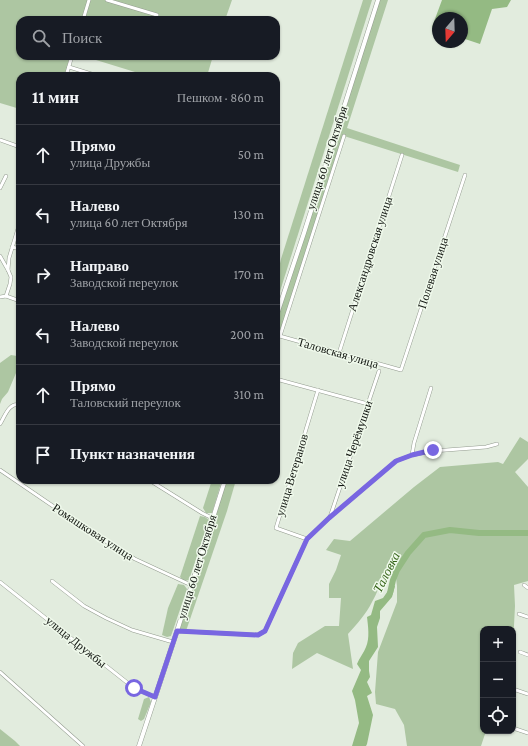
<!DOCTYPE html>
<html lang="ru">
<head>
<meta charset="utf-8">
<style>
  :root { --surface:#171b24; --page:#242831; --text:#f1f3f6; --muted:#9ea1a6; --line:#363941 }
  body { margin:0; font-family:"Crimson Pro",serif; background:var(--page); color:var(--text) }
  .controls { position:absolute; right:12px; bottom:12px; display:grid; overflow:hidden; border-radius:8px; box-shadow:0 1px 3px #0004 }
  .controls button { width:36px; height:36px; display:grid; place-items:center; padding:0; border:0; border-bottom:1px solid var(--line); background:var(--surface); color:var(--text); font:20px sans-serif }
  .compass { position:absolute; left:432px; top:12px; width:36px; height:36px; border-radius:50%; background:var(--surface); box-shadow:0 1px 3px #0004; rotate:199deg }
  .stop { position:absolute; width:12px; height:12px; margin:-9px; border:3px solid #7866e1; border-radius:50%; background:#fff }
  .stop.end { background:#7866e1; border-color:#fff; box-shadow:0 1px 4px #0008 }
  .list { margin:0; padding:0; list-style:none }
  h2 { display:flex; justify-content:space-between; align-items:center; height:52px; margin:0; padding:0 16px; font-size:17px }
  h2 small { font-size:13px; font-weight:400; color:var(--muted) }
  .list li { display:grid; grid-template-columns:26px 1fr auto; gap:12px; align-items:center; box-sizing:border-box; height:60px; padding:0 16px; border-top:1px solid var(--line) }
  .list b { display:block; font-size:15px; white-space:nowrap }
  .list p { margin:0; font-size:13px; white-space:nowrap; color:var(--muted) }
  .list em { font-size:13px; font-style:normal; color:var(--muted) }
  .icon { flex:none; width:22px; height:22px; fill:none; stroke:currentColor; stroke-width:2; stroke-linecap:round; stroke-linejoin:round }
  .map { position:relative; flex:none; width:528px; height:746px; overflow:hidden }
  .search { position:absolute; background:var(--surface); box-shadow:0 1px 3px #0004; left:16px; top:16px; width:264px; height:44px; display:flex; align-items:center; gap:10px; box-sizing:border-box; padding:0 14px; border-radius:12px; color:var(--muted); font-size:15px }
  .panel { position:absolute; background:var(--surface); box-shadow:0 1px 3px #0004; left:16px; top:72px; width:264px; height:412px; border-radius:12px }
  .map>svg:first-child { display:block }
</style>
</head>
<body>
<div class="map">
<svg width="528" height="746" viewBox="0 0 528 746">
  <rect width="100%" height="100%" fill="#e2ecde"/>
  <!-- green -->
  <g fill="#adc6a2">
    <polygon points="0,0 232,0 225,20 20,20 20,56 70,56 65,76 20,76 20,109 0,103"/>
    <polygon points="363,0 372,0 276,304 276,281 281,259"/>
    <polygon points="380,0 388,0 347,128 460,165 458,172 344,136 279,335 276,335 276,324"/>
    <polygon points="83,56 213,56 207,76 148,76"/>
    <polygon points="11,355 17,356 19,359 16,373 8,392 2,399 0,404 0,363"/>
    <path d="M 520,437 L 528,442 L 528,459 L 515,472 L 528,487 L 528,581 L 514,585 L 515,606 L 513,645 L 513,629 L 483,629 L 483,731 L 486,731 L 481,746 L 407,746 L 404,725 L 395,709 L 376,704 L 375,692 L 378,652 L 397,602 L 397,586 L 393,554 C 384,569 381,587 372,602 C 366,614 357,624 348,634 L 353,669 L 317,653 L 292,669 L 293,653 L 298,643 L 325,626 L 339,626 L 341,598 L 329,598 L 329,584 L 336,570 L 341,555 L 326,550 L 334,539 L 350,541 L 414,487 L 440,467 L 498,462 L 503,464 Z"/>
    <polygon points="212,480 222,480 212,513 206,513 203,508"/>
    <polygon points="227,480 236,480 227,511 186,631 180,630 180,625"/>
    <polygon points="200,516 205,517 209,520 189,580 184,581 180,577"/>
    <polygon points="178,584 184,585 187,589 171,636 167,637 162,635 168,608"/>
    <polygon points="149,697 151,702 144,719 141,721 138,719 144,699"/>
    <polygon points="0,729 15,741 20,746 0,746"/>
  </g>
  <!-- water -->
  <g fill="#94ba83">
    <polygon points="442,0 511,0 507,7 492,9 480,44 462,38 462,18 438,18 438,29 432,27"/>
    <path d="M 392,585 L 395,586 L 392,597 L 380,611 L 380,618 L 377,627 L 378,647 L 369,661 L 369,671 L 370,677 L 367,682 L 372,693 L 367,696 L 373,715 L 367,744 L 366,746 L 347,746 L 352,746 L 359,723 L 355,700 L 352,691 L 361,670 L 357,664 C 359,658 364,653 366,647 C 370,638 368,626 367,617 L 371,615 L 375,601 L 383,598 Z"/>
  </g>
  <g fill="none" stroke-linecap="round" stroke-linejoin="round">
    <!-- river -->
    <polyline stroke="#94ba83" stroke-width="6" points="390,593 393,580 397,570 408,553 424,535 450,530 479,533 528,533"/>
    <!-- minor casing -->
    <g stroke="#939b8f" stroke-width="4">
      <g id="minor">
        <polyline points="107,0 157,15"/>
        <polyline points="83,20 89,0"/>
        <polyline points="69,67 98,76"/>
        <polyline points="66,76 72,56"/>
        <polyline points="0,140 20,147"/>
        <polyline points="0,188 6,176"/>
        <polyline points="12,247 20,249"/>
        <polyline points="0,256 8,270"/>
        <polyline points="6,296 10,284 11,277 8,270 9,258 20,222"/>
        <polyline points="0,297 6,296 20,301"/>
        <polyline points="276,335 401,370 465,175"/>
        <polyline points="280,336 344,136"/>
        <polyline points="339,353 402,155"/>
        <polyline points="276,379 368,404"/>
        <path d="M 0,424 C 5,416 9,402 20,405"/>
        <polyline points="412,455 414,443 431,388"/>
        <polyline points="0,470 97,536 135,559 191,585"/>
        <polyline points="149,480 202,513 212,518"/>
        <polyline points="330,517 379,371"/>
        <polyline points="307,539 276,528 318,390"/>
        <polyline points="52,581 84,606 106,618 132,630 173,642"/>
        <polyline points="0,582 134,688 155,697"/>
        <polyline points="524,585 528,588"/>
        <polyline points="519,614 528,617"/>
        <polyline points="177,631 258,635 265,631 307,539 329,518 396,461 412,455 433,451 486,447 497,444"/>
        <polyline points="520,652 528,655"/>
        <polyline points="0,672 83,746"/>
        <polyline points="513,689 528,694"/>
        <polyline points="513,728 528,733"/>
      </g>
    </g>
    <!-- tertiary casing -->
    <g stroke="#939b8f" stroke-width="5">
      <g id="tertiary">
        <polyline points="276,317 304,233 378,0"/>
        <polyline points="139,746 177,631 225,480"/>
      </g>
    </g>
    <!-- minor -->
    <use href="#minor" stroke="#fff" stroke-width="3"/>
    <!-- tertiary -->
    <use href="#tertiary" stroke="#fff" stroke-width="4"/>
  </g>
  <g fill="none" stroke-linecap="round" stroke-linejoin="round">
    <!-- route -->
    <polyline stroke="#7866e1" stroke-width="5" points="134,688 155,697 177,631 258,635 265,631 307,539 329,518 396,461 412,455 433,450"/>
  </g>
  <g text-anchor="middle" stroke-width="3" stroke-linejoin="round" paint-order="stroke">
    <!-- street labels -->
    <g font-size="12" fill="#121611" stroke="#eff9eb">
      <text transform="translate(327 158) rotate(-72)" y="4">улица 60 лет Октября</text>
      <text transform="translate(370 254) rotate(-72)" y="4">Александровская улица</text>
      <text transform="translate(433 273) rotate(-72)" y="4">Полевая улица</text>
      <text transform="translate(338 353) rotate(16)" y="4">Таловская улица</text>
      <text transform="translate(354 444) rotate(-71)" y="4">улица Черёмушки</text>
      <text transform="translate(292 475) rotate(-73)" y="4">улица Ветеранов</text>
      <text transform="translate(93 532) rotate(33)" y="4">Ромашковая улица</text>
      <text transform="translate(197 567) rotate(-73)" y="4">улица 60 лет Октября</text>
      <text transform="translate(76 642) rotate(39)" y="4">улица Дружбы</text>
    </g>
    <!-- water labels -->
    <g font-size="13" font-style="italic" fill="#336216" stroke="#eff9eb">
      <text transform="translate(386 572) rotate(-63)" y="5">Таловка</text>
    </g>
  </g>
</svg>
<div class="controls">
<button>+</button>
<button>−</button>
<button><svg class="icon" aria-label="locate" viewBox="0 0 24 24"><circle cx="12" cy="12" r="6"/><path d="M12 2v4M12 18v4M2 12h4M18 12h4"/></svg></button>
</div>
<svg class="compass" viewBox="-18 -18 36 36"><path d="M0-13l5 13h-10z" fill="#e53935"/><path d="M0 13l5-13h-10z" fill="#9ea1a6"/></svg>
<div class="stop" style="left:134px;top:688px"></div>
<div class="stop end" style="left:433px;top:450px"></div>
<div class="search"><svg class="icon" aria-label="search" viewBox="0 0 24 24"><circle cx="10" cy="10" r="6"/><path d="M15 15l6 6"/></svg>Поиск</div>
<section class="panel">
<h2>11 мин<small>Пешком · 860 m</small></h2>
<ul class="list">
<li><svg class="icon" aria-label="ahead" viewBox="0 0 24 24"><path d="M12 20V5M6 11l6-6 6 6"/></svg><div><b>Прямо</b><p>улица Дружбы</p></div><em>50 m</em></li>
<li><svg class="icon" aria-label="left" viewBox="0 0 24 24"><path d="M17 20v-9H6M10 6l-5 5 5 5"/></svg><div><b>Налево</b><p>улица 60 лет Октября</p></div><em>130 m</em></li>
<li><svg class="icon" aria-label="right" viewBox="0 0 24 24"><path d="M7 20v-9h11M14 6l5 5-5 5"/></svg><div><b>Направо</b><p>Заводской переулок</p></div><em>170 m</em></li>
<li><svg class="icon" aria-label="left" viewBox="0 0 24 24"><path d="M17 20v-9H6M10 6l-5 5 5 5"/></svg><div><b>Налево</b><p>Заводской переулок</p></div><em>200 m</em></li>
<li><svg class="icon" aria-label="ahead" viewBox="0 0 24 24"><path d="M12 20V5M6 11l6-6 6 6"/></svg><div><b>Прямо</b><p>Таловский переулок</p></div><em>310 m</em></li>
<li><svg class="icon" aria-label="arrive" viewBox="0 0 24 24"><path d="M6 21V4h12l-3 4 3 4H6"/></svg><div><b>Пункт назначения</b></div></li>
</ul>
</section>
</div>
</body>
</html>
